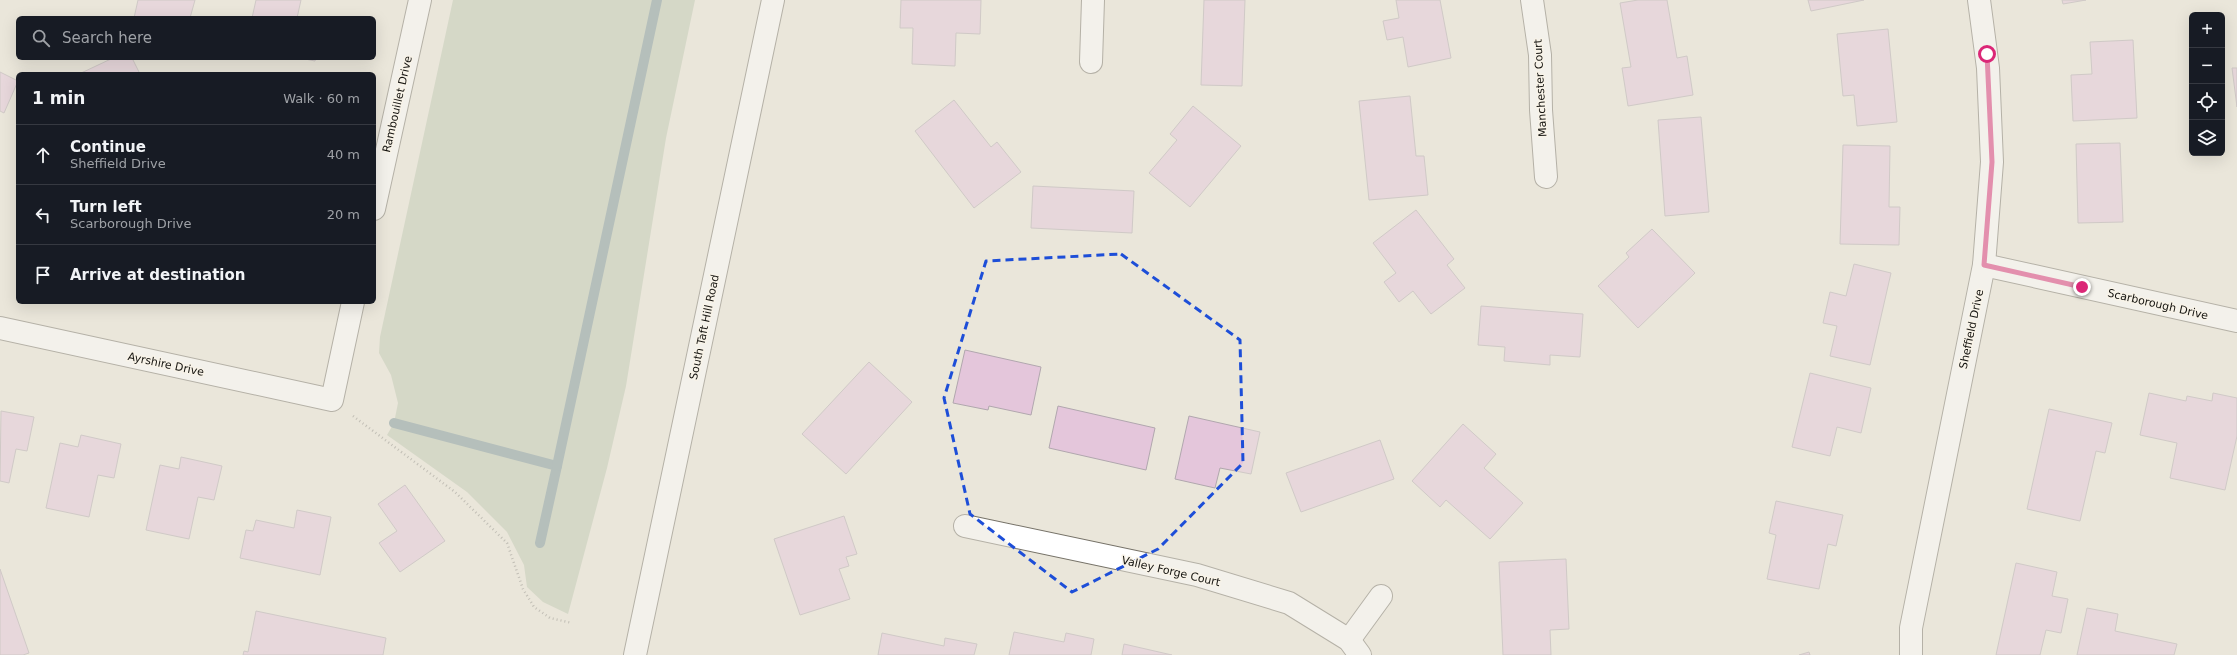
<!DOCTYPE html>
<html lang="en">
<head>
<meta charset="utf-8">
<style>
  :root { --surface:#171b24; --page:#242831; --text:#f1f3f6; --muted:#9ea1a6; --line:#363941 }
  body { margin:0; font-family:"DejaVu Sans",sans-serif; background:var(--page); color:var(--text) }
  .controls { position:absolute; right:12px; top:12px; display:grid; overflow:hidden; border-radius:6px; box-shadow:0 4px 16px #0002 }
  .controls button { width:36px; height:36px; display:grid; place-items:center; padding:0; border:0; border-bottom:1px solid var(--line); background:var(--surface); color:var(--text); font:20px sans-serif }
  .stop { position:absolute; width:12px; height:12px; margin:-9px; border:3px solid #db2777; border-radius:50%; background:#fff }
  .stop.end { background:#db2777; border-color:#fff; box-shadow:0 1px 4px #0008 }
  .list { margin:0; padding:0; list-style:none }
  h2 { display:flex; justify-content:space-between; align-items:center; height:52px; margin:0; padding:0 16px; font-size:17px }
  h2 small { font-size:13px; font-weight:400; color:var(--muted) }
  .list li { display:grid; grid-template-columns:26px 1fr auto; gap:12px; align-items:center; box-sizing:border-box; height:60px; padding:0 16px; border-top:1px solid var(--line) }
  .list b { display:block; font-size:15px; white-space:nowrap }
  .list p { margin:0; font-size:13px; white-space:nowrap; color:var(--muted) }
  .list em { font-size:13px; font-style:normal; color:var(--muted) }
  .icon { flex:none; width:22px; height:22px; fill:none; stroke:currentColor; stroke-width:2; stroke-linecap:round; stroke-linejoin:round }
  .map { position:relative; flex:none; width:2237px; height:655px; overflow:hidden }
  .search { position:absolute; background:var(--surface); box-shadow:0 4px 16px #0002; left:16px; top:16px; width:360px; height:44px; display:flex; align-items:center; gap:10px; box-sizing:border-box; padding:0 14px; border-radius:6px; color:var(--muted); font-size:15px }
  .panel { position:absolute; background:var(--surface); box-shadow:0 4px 16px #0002; left:16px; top:72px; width:360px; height:232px; border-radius:6px }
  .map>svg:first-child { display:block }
</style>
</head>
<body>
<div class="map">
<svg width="2237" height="655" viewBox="0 0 2237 655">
  <rect width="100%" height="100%" fill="#eae6da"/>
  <!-- green -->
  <polygon fill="#bdc7af" points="453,0 695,0 666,138 626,386 607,468 568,614 543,602 527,587 524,565 507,532 467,492 387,435 394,423 398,403 391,375 379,353 380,337"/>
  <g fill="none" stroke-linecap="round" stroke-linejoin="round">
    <!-- stream -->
    <g stroke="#759096" stroke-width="10">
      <polyline points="394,423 557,466 540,543"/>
      <polyline points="557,466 657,0"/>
    </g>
  </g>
  <!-- building -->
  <g fill="#e4c6db" stroke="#b1a7ae">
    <polygon points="138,0 195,0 190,18 134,18"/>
    <polygon points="256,0 301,0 297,18 252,18"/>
    <polygon points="901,0 981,0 980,34 956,33 955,66 912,64 913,28 900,28"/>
    <polygon points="1204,0 1245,0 1242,86 1201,85"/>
    <polygon points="1396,0 1440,0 1451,58 1408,67 1403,37 1387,40 1383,21 1399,18"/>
    <polygon points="1638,0 1667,0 1677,58 1687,56 1693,95 1628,106 1622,68 1631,67 1620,3"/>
    <polygon points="1808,0 1864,0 1811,11"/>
    <polygon points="2062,0 2086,0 2063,4"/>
    <polygon points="1888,29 1897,122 1857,126 1854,95 1843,96 1837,34"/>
    <polygon points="2133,40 2137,118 2073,121 2071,75 2092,74 2090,42"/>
    <polygon points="113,58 132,58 140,74 79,74"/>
    <polygon points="300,58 316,58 315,61"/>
    <polygon points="2232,68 2237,68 2237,107"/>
    <polygon points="0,72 18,81 4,113 0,111"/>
    <polygon points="1410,96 1416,156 1424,156 1428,195 1369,200 1359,101"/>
    <polygon points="954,100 991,147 997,142 1021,172 974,208 915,131"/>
    <polygon points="1193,106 1241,146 1190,207 1149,173 1177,140 1170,134"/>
    <polygon points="1701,117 1709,212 1665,216 1658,120"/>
    <polygon points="2120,143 2123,222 2078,223 2076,144"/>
    <polygon points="1843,145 1890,146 1889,207 1900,207 1899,245 1840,244"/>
    <polygon points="1033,186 1134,191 1132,233 1031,228"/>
    <polygon points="1416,210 1454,259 1447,265 1465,288 1431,314 1413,291 1399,302 1384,282 1396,273 1373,243"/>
    <polygon points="1652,229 1695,273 1638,328 1598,286 1629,257 1626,253"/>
    <polygon points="1854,264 1891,273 1870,365 1830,356 1837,326 1823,323 1830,292 1846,296"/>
    <polygon points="1481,306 1583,314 1580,357 1550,355 1550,365 1504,361 1505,347 1478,345"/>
    <polygon points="965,350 1041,367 1031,415 989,406 988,410 953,403"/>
    <polygon points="869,362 912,402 846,474 802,434"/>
    <polygon points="1810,373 1871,388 1861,433 1837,427 1830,456 1792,447"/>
    <polygon points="2149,393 2186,401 2187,396 2212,401 2213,393 2237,398 2237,436 2225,490 2170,478 2177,443 2140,435"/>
    <polygon points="1058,406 1155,428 1146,470 1049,448"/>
    <polygon points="2049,409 2112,423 2105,453 2096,451 2080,521 2027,509"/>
    <polygon points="1,411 34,417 27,451 16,449 9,483 0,481"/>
    <polygon points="1189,416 1260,432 1251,474 1220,468 1215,488 1175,479"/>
    <polygon points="1463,424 1496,454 1484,468 1523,503 1490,539 1446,500 1440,507 1412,481"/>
    <polygon points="81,435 121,444 114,478 98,475 89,517 46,508 60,443 78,447"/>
    <polygon points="1380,440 1394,479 1301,512 1286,473"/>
    <polygon points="181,457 222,466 214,500 198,497 189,539 146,530 160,465 179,469"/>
    <polygon points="405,485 445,541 400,572 379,543 397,531 378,504"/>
    <polygon points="1776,501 1843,515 1836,546 1828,544 1819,589 1767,579 1776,535 1769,533"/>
    <polygon points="297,510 331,517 320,575 240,558 246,530 253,531 256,520 294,528"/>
    <polygon points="844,516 857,554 846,557 849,566 839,569 850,599 800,615 774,539"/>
    <polygon points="1566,559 1569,629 1550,630 1551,655 1503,655 1499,562"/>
    <polygon points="2016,563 2057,572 2052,596 2068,599 2061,633 2046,630 2040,655 1996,655"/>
    <polygon points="0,569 29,653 23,655 0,655"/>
    <polygon points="2087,608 2118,614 2115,631 2177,644 2174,655 2077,655"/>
    <polygon points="256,611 386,638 383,655 243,655 244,651 248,652"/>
    <polygon points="1014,632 1064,642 1066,633 1094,639 1091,655 1009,655"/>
    <polygon points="882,633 944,646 945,638 977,644 974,655 878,655"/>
    <polygon points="1124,644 1172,655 1122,655"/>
    <polygon points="1809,652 1810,655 1799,655"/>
  </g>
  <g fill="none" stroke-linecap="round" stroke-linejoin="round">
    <!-- minor casing -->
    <g stroke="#767268" stroke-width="24">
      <g id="minor">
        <polyline points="1532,0 1540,55 1541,110 1546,177"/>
        <polyline points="1091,62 1093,0"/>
        <polyline points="374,209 420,0"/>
        <polyline points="1984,265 2237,321"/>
        <polyline points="0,328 332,400 353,302"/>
        <polyline points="965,526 1197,575 1289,603 1349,640 1360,655"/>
        <polyline points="1349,640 1381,596"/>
        <polyline points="1911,655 1911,628 1984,265 1992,162 1988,68 1979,0"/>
      </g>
    </g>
    <!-- major casing -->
    <g stroke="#767268" stroke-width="24">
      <polyline id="major" points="635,655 773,0"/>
    </g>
    <!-- path -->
    <polyline stroke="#939088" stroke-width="2.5" stroke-dasharray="1 3" stroke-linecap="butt" points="353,416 455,492 507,543 523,589 534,607 550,618 572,623"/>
    <!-- minor -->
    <use href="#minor" stroke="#fff" stroke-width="22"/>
    <!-- major -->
    <use href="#major" stroke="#fff" stroke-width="22"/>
  </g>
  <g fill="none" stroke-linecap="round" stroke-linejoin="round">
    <!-- route -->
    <polyline stroke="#db2777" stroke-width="5" points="1987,54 1992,162 1984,265 2082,287"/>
  </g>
  <!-- marked area -->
  <path d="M0 0H2237V655H0ZM 1121,254 L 1240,340 L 1243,463 L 1158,549 L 1072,592 L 970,514 L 944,398 L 986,261 Z" fill="#eae6da" fill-opacity=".55" fill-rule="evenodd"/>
  <path fill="none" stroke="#1d4ed8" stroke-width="3" stroke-dasharray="8 5" stroke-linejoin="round" d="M 1121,254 L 1240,340 L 1243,463 L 1158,549 L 1072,592 L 970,514 L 944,398 L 986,261 Z"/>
  <g text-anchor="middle" stroke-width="3" stroke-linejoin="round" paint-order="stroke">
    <!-- street labels -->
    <g font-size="11" fill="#14130f" stroke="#f8f3e8">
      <text transform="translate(1540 88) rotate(-93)" y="4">Manchester Court</text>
      <text transform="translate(397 104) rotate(-77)" y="4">Rambouillet Drive</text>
      <text transform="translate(2158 304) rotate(13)" y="4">Scarborough Drive</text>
      <text transform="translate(704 327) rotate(-78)" y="4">South Taft Hill Road</text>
      <text transform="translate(1971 329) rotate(-78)" y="4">Sheffield Drive</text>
      <text transform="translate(166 364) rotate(12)" y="4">Ayrshire Drive</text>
      <text transform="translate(1171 571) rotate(13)" y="4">Valley Forge Court</text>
    </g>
  </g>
</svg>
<div class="controls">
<button>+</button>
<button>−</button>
<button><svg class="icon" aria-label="locate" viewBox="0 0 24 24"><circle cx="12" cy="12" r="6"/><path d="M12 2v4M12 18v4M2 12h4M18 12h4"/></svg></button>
<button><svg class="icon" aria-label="layers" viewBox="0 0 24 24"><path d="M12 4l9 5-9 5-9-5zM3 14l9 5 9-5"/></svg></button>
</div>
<div class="stop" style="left:1987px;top:54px"></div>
<div class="stop end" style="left:2082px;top:287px"></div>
<div class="search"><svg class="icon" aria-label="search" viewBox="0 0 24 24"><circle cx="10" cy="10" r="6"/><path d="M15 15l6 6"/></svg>Search here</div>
<section class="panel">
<h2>1 min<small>Walk · 60 m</small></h2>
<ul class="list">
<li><svg class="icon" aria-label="ahead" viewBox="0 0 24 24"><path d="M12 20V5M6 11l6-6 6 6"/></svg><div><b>Continue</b><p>Sheffield Drive</p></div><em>40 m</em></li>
<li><svg class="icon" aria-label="left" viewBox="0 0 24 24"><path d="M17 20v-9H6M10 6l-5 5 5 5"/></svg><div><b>Turn left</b><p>Scarborough Drive</p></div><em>20 m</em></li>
<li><svg class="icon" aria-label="arrive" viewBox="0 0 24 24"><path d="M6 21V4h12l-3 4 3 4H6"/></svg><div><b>Arrive at destination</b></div></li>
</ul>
</section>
</div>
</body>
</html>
